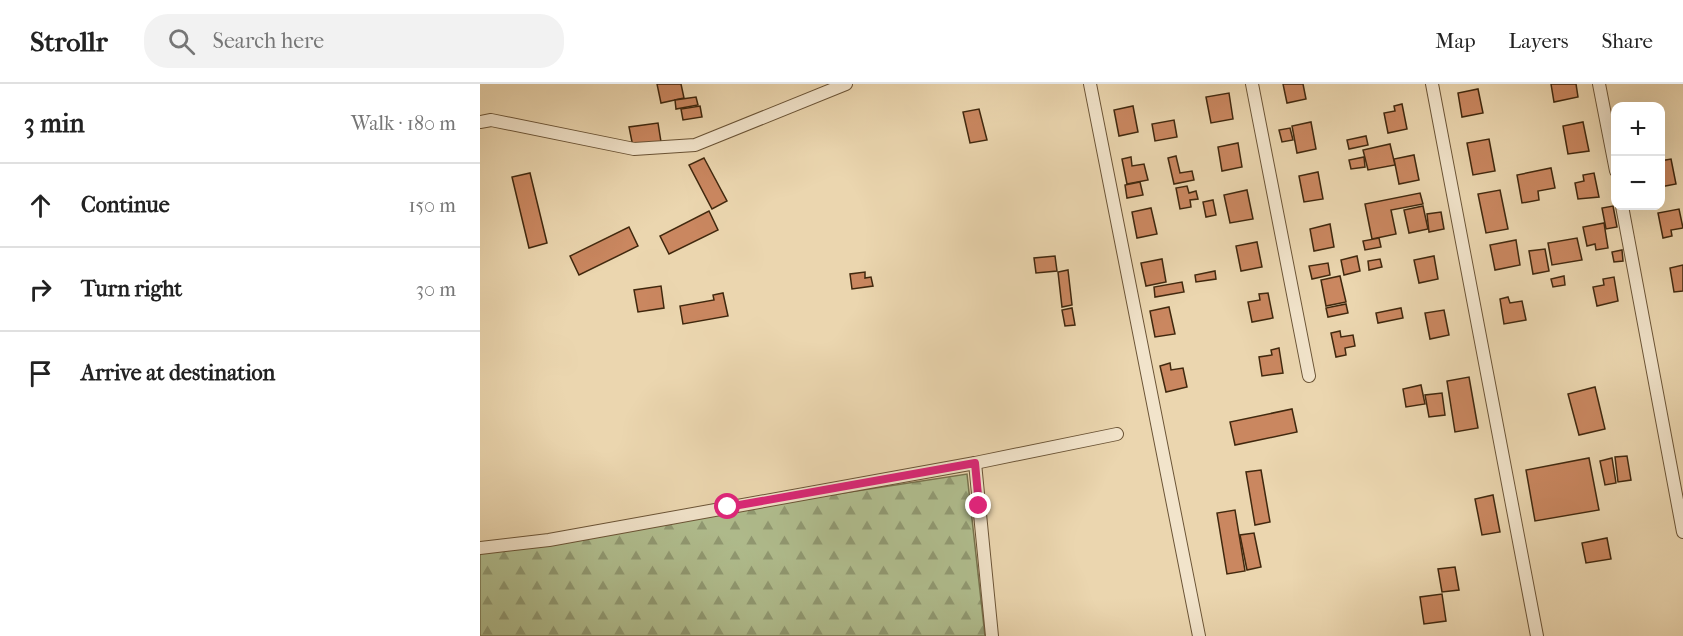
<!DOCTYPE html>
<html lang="en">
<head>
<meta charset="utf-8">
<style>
  :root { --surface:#fff; --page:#f2f2f2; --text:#222; --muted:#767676; --line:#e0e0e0 }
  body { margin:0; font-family:"IM FELL French Canon",serif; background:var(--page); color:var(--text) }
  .controls { position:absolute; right:18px; top:18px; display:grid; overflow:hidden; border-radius:12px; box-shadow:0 6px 24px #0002 }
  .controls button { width:54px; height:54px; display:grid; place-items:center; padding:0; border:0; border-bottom:2px solid var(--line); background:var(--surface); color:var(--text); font:30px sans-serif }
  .stop { position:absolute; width:18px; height:18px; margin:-14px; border:4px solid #db2777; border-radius:50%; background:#fff }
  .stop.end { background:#db2777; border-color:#fff; box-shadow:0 2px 6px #0008 }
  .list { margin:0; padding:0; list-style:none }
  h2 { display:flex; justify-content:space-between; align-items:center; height:78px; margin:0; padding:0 24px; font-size:26px }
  h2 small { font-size:20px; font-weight:400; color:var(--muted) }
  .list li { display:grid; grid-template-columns:39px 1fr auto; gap:18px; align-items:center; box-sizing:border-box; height:84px; padding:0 24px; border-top:2px solid var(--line) }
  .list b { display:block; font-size:22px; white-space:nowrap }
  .list em { font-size:20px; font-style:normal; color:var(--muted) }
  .icon { flex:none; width:33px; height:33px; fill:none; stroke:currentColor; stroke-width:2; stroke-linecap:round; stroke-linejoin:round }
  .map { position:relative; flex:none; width:1203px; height:552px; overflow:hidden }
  header { display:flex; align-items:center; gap:36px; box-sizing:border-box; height:84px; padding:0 30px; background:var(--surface); border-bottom:2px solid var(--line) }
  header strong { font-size:28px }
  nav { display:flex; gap:33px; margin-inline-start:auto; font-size:21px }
  .search { width:420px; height:54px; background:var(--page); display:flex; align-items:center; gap:15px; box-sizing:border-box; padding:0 21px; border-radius:24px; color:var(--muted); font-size:22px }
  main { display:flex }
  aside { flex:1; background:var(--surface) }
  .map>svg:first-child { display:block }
</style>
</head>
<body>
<header>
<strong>Strollr</strong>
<div class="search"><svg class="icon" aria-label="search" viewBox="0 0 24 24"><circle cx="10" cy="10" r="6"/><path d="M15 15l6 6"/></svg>Search here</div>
<nav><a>Map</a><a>Layers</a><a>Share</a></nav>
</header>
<main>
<aside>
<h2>3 min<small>Walk · 180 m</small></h2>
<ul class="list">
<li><svg class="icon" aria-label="ahead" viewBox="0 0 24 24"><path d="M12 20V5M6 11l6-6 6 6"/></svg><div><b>Continue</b></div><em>150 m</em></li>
<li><svg class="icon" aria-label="right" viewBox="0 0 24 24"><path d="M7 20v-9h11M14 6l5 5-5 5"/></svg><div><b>Turn right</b></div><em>30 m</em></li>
<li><svg class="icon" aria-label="arrive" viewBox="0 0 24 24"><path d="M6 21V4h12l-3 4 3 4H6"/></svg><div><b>Arrive at destination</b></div></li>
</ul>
</aside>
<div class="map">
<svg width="1203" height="552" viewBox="0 0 1203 552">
  <defs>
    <pattern id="forest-firs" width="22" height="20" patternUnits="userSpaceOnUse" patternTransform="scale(1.5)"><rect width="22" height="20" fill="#b1bf90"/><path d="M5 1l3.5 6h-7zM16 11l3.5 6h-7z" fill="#919b74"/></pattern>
  </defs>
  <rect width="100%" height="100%" fill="#ebd6af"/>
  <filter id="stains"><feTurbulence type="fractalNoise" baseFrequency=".00333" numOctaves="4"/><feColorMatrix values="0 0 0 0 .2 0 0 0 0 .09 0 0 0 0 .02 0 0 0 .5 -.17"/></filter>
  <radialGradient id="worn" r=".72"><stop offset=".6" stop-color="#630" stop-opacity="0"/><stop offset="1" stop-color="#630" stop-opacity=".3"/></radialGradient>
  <!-- forest -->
  <polygon fill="url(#forest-firs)" stroke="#78744f" stroke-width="1.5" points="487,390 505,552 0,552 0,465"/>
  <!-- building -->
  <g fill="#ca8760" stroke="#40280e" stroke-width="1.5">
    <polygon points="177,0 201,0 204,14 181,19"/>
    <polygon points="803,0 823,0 826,15 807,19"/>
    <polygon points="1071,0 1096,0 1098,13 1074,18"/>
    <polygon points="998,5 1003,29 982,33 978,9"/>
    <polygon points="749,9 753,35 731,39 726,13"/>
    <polygon points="216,13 218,21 196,25 195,16"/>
    <polygon points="922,20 927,45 908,49 904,29 915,27 914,22"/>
    <polygon points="220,22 222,33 203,36 201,25"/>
    <polygon points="653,22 658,48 639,52 634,26"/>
    <polygon points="499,25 507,56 490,59 483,28"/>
    <polygon points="694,36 697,53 675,57 672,40"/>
    <polygon points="831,38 836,65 817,69 812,42"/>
    <polygon points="1103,38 1109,67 1088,70 1083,42"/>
    <polygon points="178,39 181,58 153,63 149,43"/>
    <polygon points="810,44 813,56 802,58 799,46"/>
    <polygon points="886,52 888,61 869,65 867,56"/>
    <polygon points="1009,55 1015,87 993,91 987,59"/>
    <polygon points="758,59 762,83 742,87 738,63"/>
    <polygon points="910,60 915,81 888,86 883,66"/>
    <polygon points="934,71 939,96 919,100 914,75"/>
    <polygon points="696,72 700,89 712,87 714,96 694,100 688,74"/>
    <polygon points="651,73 652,82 664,80 668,96 647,100 642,75"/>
    <polygon points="884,73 885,83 871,85 869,76"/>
    <polygon points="224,74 247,117 232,125 209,81"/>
    <polygon points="1191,75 1196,100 1180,103 1180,77"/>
    <polygon points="1071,84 1075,104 1058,107 1059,116 1042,119 1037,91"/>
    <polygon points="838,88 843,115 824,118 819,92"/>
    <polygon points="50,89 67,159 49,164 32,93"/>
    <polygon points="1114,89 1119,113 1098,115 1095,99 1104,97 1103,91"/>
    <polygon points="660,98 663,111 647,114 645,101"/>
    <polygon points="707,102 709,109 716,107 718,115 710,116 711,123 700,125 696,104"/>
    <polygon points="767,106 773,135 750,139 744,111"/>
    <polygon points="1020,106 1028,145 1006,149 998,110"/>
    <polygon points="940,109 943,120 911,126 916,150 892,155 885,120"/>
    <polygon points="733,116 736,131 726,133 723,118"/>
    <polygon points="943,122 948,145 929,149 924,126"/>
    <polygon points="1133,122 1137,143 1126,145 1122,124"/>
    <polygon points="671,124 677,150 657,154 652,128"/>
    <polygon points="1199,125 1203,144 1191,146 1192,152 1183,154 1178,129"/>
    <polygon points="229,127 238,146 189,170 180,152"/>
    <polygon points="961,128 964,145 949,148 947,130"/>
    <polygon points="1124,139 1128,164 1116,166 1115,160 1107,162 1103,143"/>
    <polygon points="850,140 854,163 834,167 830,145"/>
    <polygon points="149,143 158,162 99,191 90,172"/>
    <polygon points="899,154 901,163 885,166 883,157"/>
    <polygon points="1097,154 1102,176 1072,181 1068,159"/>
    <polygon points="1036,156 1040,181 1015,186 1010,161"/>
    <polygon points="777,158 782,183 761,187 756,162"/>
    <polygon points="1065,165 1069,187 1053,190 1049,167"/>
    <polygon points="1142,166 1143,177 1134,178 1132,168"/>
    <polygon points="575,172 577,187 556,189 554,174"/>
    <polygon points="877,172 880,187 864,191 861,176"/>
    <polygon points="954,172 958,195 939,199 934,176"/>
    <polygon points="682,175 686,198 666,202 661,179"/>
    <polygon points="900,175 902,183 889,186 888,177"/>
    <polygon points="848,179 850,191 832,195 829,182"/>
    <polygon points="1203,181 1203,207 1194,208 1190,184"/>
    <polygon points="588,186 592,221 582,223 578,188"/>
    <polygon points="735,187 736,195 716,198 715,191"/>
    <polygon points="385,188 385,194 391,193 393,202 372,205 370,190"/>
    <polygon points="860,192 866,218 846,222 841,196"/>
    <polygon points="1084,192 1085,201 1073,203 1071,195"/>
    <polygon points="1134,193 1138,217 1117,222 1113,203 1124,201 1123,195"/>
    <polygon points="702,198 704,208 675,213 674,203"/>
    <polygon points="181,202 184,224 158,228 154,206"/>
    <polygon points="243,209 248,232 203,240 200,222 234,216 233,211"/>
    <polygon points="788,209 793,234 772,238 768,218 780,216 779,210"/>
    <polygon points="1028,213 1030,219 1042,217 1046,236 1024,240 1020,215"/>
    <polygon points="866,220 868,229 848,233 846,224"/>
    <polygon points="689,223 695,250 675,253 670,227"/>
    <polygon points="592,224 595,241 585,242 582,226"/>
    <polygon points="921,224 923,234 898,239 896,229"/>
    <polygon points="964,226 969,251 950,255 945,229"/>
    <polygon points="860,247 861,253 873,251 875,262 865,264 866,271 856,273 851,249"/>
    <polygon points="799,264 803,289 782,292 779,273 792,271 791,266"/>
    <polygon points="690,279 691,286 703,284 707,303 686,308 680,282"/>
    <polygon points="989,293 998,344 975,348 967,297"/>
    <polygon points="941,301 945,320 926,323 923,305"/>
    <polygon points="1115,303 1125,345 1099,351 1088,310"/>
    <polygon points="962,309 965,331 949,333 945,311"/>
    <polygon points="812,325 817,348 755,361 750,338"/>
    <polygon points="1147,372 1151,396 1138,398 1135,373"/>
    <polygon points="1109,374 1119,426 1055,437 1046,386"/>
    <polygon points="1132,374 1136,399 1125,401 1120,377"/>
    <polygon points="781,386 790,438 775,441 766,388"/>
    <polygon points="1013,411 1020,448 1002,451 995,415"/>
    <polygon points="755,426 765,487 747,490 737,429"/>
    <polygon points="774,449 781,483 767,486 760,451"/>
    <polygon points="1127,454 1131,475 1106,479 1102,459"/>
    <polygon points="975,483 979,506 962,508 958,485"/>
    <polygon points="962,510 966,537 944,540 940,513"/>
  </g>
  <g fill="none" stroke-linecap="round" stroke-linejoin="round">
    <!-- minor casing -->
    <g stroke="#6b5436" stroke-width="14">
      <g id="minor">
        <polyline points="610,0 719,552"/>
        <polyline points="772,0 829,292"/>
        <polyline points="952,0 1057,552"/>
        <polyline points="1119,0 1136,87"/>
        <polyline points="0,38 11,36 154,65 215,61 366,0"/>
        <polyline points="1142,122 1203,448"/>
        <polyline points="495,379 512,552"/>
        <polyline points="0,464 69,456 495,379 637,350"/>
      </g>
    </g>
    <!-- minor -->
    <use href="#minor" stroke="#f2e4cb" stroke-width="12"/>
  </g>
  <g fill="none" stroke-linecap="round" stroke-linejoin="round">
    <!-- route -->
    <polyline stroke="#db2777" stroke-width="8" points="248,423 495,379 499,422"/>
  </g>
  <rect width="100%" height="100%" filter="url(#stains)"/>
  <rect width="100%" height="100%" fill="url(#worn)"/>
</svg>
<div class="controls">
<button>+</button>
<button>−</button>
</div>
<div class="stop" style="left:248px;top:423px"></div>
<div class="stop end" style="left:499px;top:422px"></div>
</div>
</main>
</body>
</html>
